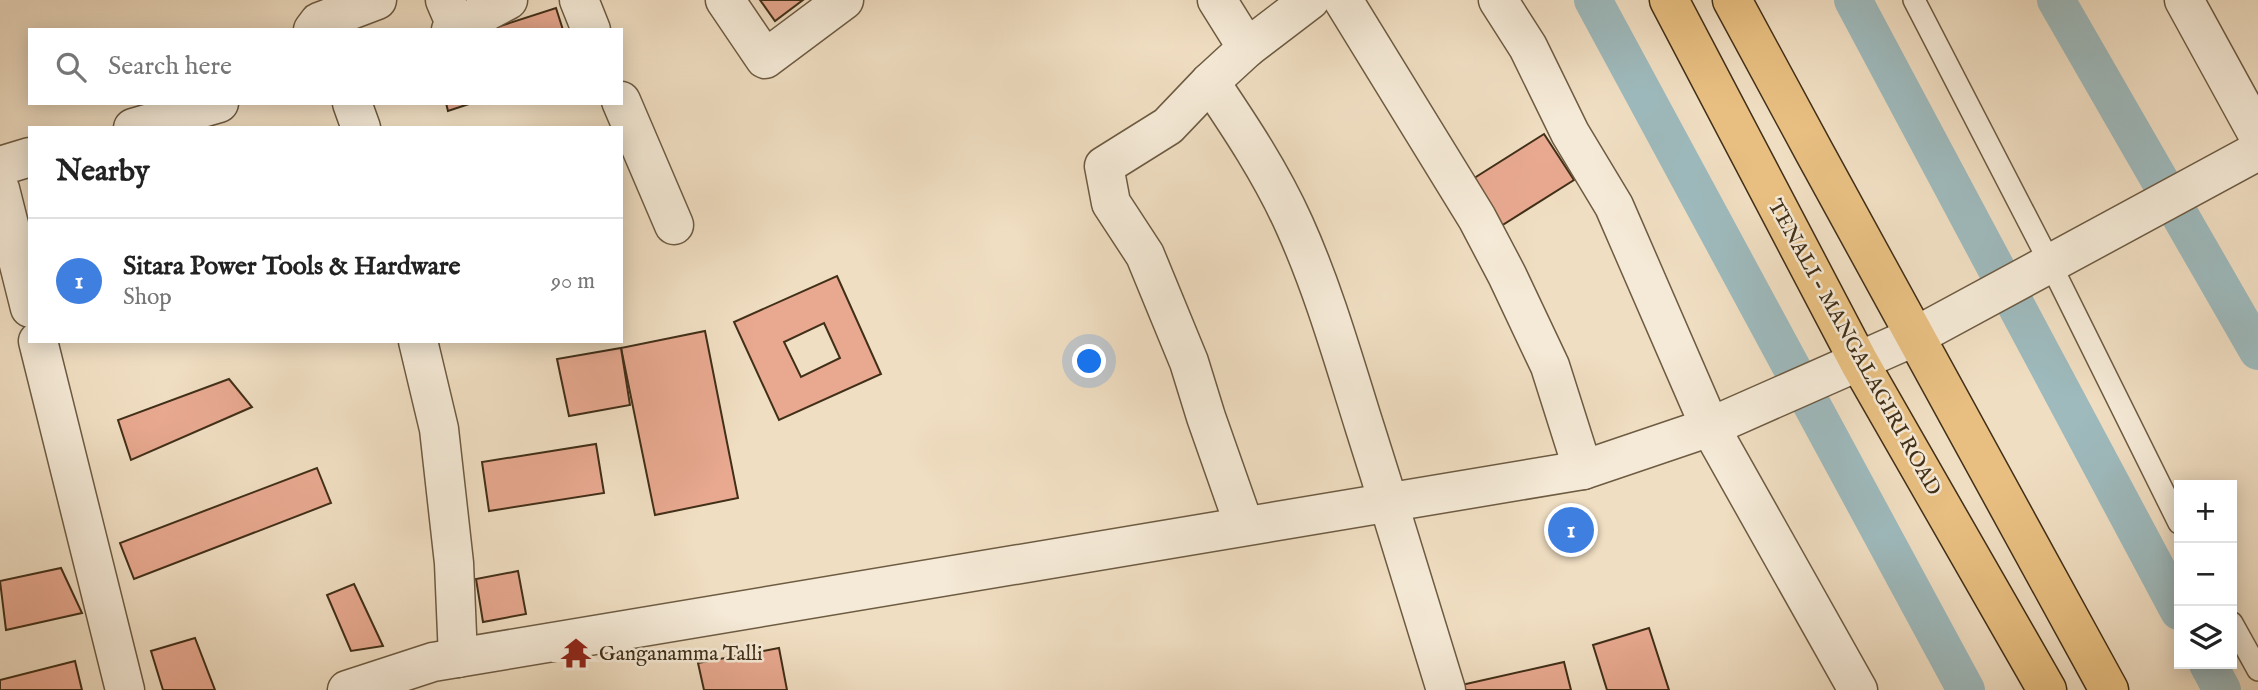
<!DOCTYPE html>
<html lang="en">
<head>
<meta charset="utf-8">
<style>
  :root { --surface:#fff; --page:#f2f2f2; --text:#222; --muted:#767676; --line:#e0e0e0; --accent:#8f2418 }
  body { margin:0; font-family:"IM FELL English",serif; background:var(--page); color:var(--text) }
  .controls { position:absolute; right:21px; bottom:21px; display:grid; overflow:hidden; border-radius:0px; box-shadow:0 4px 18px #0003 }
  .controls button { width:63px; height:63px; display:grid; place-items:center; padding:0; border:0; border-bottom:2px solid var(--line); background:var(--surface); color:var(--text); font:35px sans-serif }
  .you { position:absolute; left:1090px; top:362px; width:24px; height:24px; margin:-18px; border:5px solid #fff; border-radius:50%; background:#1a73e8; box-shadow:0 0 0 10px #1a73e833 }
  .badge { display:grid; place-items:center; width:46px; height:46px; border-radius:50%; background:var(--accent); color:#fff; font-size:23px; font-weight:700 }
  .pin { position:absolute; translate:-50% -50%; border:4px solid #fff; box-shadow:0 2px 7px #0006 }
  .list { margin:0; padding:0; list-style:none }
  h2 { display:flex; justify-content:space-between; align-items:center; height:91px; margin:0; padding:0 28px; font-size:30px }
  h2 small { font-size:23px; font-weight:400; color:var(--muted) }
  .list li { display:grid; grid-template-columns:46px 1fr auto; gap:21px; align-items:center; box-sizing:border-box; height:126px; padding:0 28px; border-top:2px solid var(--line) }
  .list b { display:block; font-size:26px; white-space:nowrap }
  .list p { margin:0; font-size:23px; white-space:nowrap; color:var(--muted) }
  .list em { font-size:23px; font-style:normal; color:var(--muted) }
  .icon { flex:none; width:38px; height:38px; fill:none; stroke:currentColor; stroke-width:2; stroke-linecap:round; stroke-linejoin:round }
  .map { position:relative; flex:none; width:2258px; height:690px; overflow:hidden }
  .search { position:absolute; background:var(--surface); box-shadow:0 4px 18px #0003; left:28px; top:28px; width:595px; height:77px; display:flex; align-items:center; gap:18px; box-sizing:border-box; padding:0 24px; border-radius:0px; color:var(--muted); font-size:26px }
  .panel { position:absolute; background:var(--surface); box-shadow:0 4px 18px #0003; left:28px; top:126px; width:595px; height:217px; border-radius:0px }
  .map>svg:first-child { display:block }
</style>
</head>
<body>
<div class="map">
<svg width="2258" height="690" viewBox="0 0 2258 690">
  <rect width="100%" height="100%" fill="#f0dec2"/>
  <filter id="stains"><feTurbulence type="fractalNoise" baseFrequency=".00286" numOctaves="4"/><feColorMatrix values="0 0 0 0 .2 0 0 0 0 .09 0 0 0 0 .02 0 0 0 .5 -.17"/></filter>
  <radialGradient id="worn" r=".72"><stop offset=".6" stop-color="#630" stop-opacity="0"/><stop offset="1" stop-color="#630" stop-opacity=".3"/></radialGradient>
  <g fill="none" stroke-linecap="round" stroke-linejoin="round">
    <!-- canal -->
    <g stroke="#9ebabd" stroke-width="38">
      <polyline points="1593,0 1966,690"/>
      <polyline points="1853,0 2179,611"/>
      <polyline points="2056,0 2258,351"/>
      <polyline points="2208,664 2222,690"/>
    </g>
  </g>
  <!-- building -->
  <g fill="#e8a990" stroke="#412f18" stroke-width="2" fill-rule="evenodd">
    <polygon points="760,0 803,0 775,21"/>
    <polygon points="556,8 563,30 488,30"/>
    <polygon points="446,103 472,103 448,111"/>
    <polygon points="1544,134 1574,180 1490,233 1460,187"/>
    <path d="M 837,276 L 881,374 L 779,420 L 734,322 ZM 824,323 L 840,358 L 801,377 L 784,342 Z"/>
    <polygon points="705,331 738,498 655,515 621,348"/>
    <polygon points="621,348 630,405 569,416 557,359"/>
    <polygon points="229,379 252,407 131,460 118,420"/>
    <polygon points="596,444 604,493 489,511 482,462"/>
    <polygon points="317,468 331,503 134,579 120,543"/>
    <polygon points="61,568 82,613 6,630 0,581"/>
    <polygon points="518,571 526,614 483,622 476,579"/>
    <polygon points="354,584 383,646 351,651 327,595"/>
    <polygon points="1649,628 1669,690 1607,690 1593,645"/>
    <polygon points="195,638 215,690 163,690 151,651"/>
    <polygon points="779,648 787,690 704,690 698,663"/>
    <polygon points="75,661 82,690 0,690 0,680"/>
    <polygon points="1564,662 1571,690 1458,690 1457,686"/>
  </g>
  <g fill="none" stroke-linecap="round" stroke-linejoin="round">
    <!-- service casing -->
    <g stroke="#6d5b42" stroke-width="24">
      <g id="service">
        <polyline points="1914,0 2050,263 2179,523"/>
        <polyline points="2232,623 2258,670"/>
      </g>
    </g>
    <!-- minor casing -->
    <g stroke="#6d5b42" stroke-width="41">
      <g id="minor">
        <polyline points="445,0 457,28"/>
        <polyline points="579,0 591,30"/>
        <polyline points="725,0 765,59 844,0"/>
        <polyline points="1217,0 1247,48"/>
        <polyline points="1343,0 1477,218 1507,275 1550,366 1583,470"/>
        <polyline points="1498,0 1528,47 1570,133 1614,206 1710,427 1858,690"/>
        <polyline points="2184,0 2258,135"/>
        <path d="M 1210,82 C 1241,128 1271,173 1294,224 C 1323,288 1343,358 1364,425 C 1392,513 1419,601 1446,690"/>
        <polyline points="621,101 674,225"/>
        <polyline points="352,103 361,128"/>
        <polyline points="0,189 30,308"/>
        <polyline points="38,341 125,690"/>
        <polyline points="418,341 439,429 454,563 458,658"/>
        <polyline points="1244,525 1206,417 1189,362 1145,255 1111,203 1104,166 1168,126 1210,82 1247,48 1310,0"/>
        <polyline points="347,690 433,662 1583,470 1710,427 1916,336 2258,151"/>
      </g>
    </g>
    <!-- tertiary casing -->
    <g stroke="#6d5b42" stroke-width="41">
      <g id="tertiary">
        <polyline points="313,30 319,22 377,0"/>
        <polyline points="451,30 508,0"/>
        <polyline points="133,128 219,103"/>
        <polyline points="0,166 30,157"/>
      </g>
    </g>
    <!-- primary casing -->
    <g stroke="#412f18" stroke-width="41">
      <g id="primary">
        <polyline points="1669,0 1859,362 2047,690"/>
        <path d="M 1732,0 C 1856,231 1984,460 2109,690"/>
      </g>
    </g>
    <!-- service -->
    <use href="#service" stroke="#f5ead7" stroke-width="21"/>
    <!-- minor -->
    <use href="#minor" stroke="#f5ead7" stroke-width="38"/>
    <!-- tertiary -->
    <use href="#tertiary" stroke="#f5ead7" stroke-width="38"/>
    <!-- primary -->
    <use href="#primary" stroke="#e8bf81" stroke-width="38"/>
  </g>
  <!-- icons -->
  <defs>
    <g id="temple-bare" transform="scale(2.415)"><path d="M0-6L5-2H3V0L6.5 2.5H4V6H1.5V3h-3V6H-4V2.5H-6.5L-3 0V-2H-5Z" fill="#8f2418" stroke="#f5ead7" stroke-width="2.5" paint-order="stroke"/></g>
  </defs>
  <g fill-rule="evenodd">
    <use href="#temple-bare" x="576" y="653"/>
  </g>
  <g text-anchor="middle" stroke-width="5" stroke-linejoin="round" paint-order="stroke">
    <!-- street labels -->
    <g font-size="21" fill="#412f18" stroke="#f5ead7">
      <text transform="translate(1855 347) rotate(61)" y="7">TENALI - MANGALAGIRI ROAD</text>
    </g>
    <!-- poi labels -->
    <g font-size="21" fill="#412f18" stroke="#f5ead7" text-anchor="start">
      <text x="599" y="660">Ganganamma Talli</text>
    </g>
  </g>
  <rect width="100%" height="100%" filter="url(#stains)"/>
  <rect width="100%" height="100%" fill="url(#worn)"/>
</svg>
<div class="controls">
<button>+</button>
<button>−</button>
<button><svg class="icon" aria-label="layers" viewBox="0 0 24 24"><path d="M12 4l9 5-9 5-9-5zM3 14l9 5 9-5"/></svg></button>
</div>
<div class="you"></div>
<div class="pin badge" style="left:1571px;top:530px;background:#3f7fe0">1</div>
<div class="search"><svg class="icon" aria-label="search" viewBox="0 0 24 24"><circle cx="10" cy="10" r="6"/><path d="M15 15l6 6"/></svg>Search here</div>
<section class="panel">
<h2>Nearby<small></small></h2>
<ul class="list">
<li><span class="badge" style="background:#3f7fe0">1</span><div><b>Sitara Power Tools &amp; Hardware</b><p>Shop</p></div><em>90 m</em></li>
</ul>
</section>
</div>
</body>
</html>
